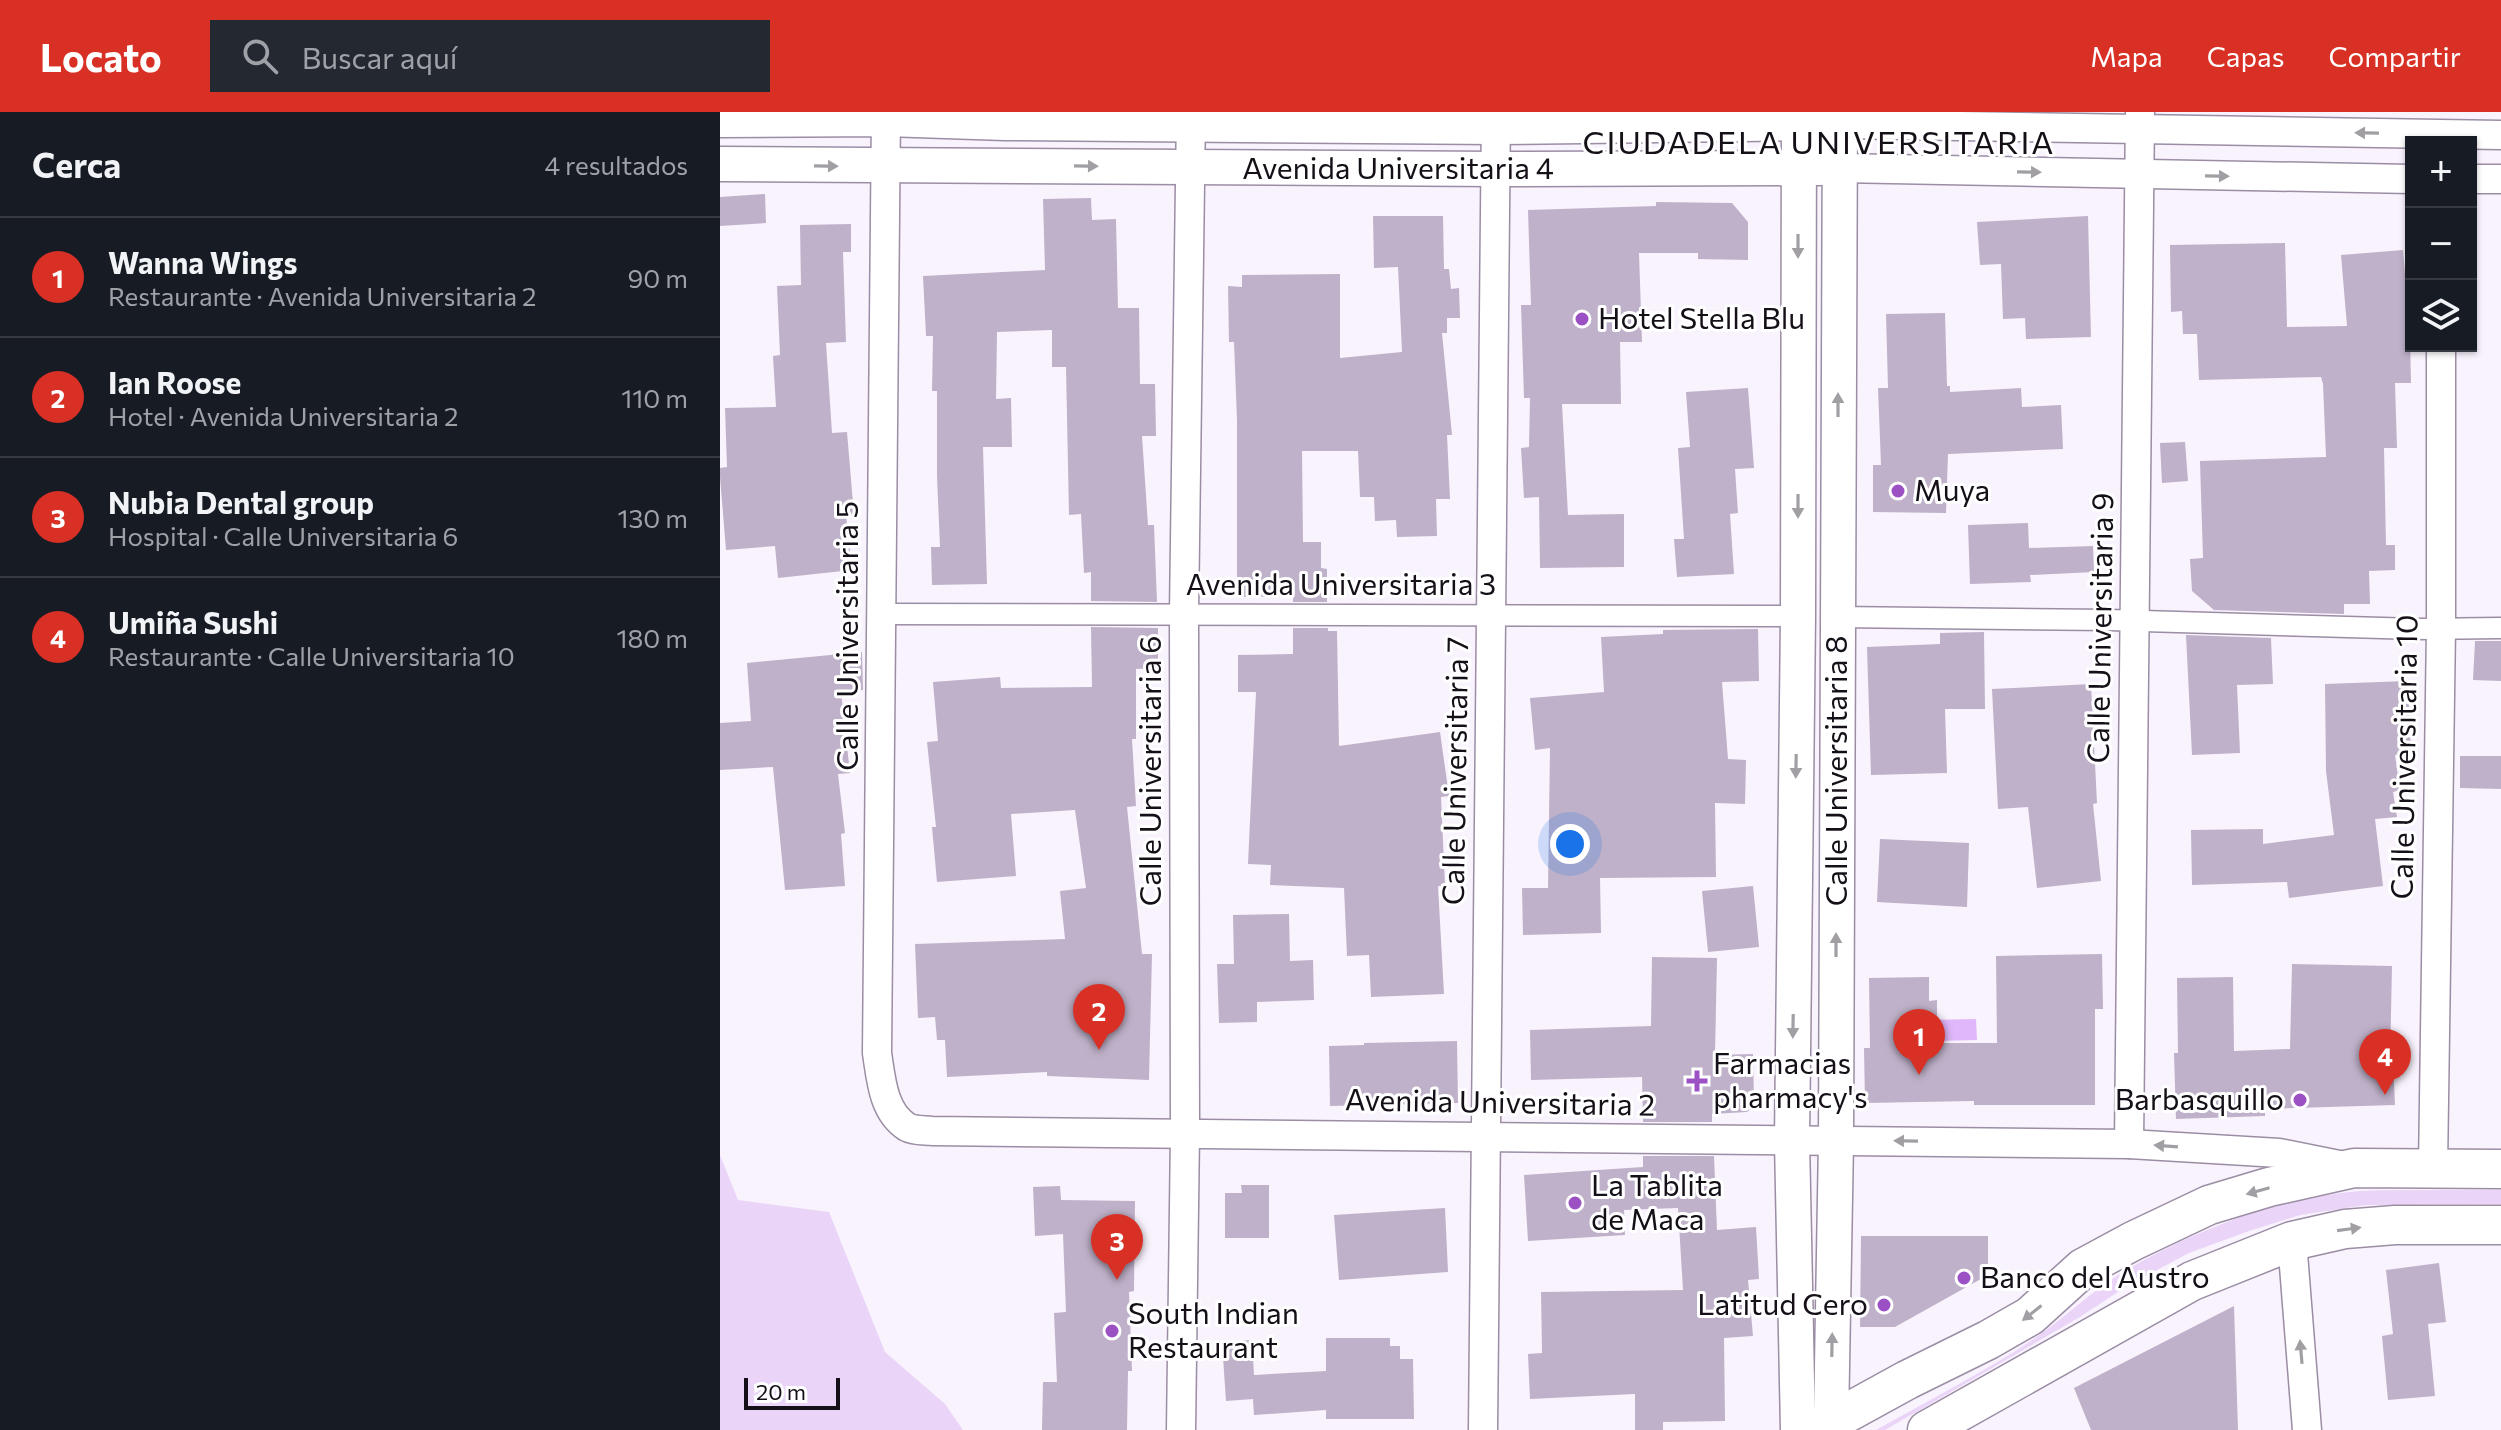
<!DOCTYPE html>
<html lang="es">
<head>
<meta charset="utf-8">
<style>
  :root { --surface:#171b24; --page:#242831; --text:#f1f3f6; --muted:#9ea1a6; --line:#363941; --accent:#d93025 }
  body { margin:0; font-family:Commissioner,sans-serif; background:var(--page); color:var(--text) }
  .controls { position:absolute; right:24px; top:24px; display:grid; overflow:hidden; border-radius:0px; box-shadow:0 2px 6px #0004 }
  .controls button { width:72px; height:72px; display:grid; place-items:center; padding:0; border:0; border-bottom:2px solid var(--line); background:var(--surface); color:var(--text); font:40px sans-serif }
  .scale { position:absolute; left:24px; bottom:20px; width:96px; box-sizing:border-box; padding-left:8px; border:4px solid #151018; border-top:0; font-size:22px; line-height:28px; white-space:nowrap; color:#151018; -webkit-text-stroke:6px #fff; paint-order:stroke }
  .you { position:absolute; left:850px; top:732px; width:28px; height:28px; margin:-20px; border:6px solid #fff; border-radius:50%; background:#1a73e8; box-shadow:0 0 0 12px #1a73e833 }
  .badge { display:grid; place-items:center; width:52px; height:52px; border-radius:50%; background:var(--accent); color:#fff; font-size:26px; font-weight:700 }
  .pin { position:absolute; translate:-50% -66px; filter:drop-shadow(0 2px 4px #0008) }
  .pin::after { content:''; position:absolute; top:42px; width:28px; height:24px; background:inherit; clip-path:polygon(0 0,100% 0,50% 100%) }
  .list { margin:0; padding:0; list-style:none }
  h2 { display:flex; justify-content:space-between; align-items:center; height:104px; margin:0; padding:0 32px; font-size:34px }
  h2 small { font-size:26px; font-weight:400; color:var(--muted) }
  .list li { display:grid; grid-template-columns:52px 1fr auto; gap:24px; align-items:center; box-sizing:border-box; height:120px; padding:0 32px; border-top:2px solid var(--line) }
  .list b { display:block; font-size:30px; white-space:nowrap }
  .list p { margin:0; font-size:26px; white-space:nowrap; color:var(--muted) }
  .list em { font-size:26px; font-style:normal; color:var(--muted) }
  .icon { flex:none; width:44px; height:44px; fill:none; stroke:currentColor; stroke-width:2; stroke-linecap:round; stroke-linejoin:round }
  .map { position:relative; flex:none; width:1781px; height:1318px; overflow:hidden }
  header { display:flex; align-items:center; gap:48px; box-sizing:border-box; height:112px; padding:0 40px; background:var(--accent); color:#fff }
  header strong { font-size:38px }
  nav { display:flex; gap:44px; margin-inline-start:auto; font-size:28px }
  .search { width:560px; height:72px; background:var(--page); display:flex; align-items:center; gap:20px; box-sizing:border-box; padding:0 28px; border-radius:0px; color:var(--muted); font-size:30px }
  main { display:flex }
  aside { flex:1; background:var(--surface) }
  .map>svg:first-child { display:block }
</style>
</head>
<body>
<header>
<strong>Locato</strong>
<div class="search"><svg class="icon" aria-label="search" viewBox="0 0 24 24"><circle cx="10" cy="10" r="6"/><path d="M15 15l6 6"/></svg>Buscar aquí</div>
<nav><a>Mapa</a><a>Capas</a><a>Compartir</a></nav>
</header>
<main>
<aside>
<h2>Cerca<small>4 resultados</small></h2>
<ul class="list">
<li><span class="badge">1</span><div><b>Wanna Wings</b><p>Restaurante · Avenida Universitaria 2</p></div><em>90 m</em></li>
<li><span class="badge">2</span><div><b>Ian Roose</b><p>Hotel · Avenida Universitaria 2</p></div><em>110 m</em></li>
<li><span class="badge">3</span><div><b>Nubia Dental group</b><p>Hospital · Calle Universitaria 6</p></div><em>130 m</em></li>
<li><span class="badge">4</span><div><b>Umiña Sushi</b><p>Restaurante · Calle Universitaria 10</p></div><em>180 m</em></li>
</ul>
</aside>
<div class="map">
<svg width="1781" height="1318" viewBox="0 0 1781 1318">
  <rect width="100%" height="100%" fill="#f9f3fd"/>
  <!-- green -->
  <g fill="#ead4f8">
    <polygon points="0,1043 18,1088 109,1100 165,1240 225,1292 243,1318 0,1318"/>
    <path d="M 1688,1078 L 1781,1078 L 1781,1092 L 1646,1093 L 1580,1103 L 1529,1119 L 1469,1141 L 1407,1174 L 1360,1205 L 1165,1318 L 1156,1318 C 1209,1288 1265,1260 1315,1226 C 1346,1205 1371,1179 1403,1160 C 1473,1119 1557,1086 1639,1079 C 1655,1078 1671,1078 1688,1078 Z"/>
  </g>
  <!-- water -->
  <polygon fill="#dfb7fa" points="1256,907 1257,928 1175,930 1206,908"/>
  <!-- building -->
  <g fill="#bfb1c9">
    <polygon points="45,82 46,111 0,114 0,85"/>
    <polygon points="371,86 372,108 396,107 398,196 419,196 420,272 435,272 436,324 422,324 428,413 434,413 437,490 371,489 371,460 364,461 361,402 349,403 346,255 332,255 332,218 277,220 276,287 291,286 292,335 263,335 267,472 212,473 211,435 220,435 217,364 217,279 212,279 213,224 206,224 203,164 325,158 323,87"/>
    <polygon points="936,90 1012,91 1028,110 1028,148 978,147 978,141 919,141 922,230 900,230 901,292 842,292 848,403 904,402 904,455 820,456 819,385 804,386 801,336 809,335 810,286 804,286 801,193 811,193 808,98 936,94"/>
    <polygon points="653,104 723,104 724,157 729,157 731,177 739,176 740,206 727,206 727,221 722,221 732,323 727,323 730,387 716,387 717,424 677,425 676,408 655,409 654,385 640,385 638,339 582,339 583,430 601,430 601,456 607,457 607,490 573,490 573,484 517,485 517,308 514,230 509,230 508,174 522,175 522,163 620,162 620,246 682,240 678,155 654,156"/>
    <polygon points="1368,104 1371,225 1306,227 1305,206 1283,207 1281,152 1260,153 1257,110"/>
    <polygon points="131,112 131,140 123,140 126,230 106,231 112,321 127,320 134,403 126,403 132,458 58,466 55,434 6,438 0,365 0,356 7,355 5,296 56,295 53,244 60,243 57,174 81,173 80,113"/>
    <polygon points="1565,131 1567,215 1627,214 1621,143 1683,138 1690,225 1691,271 1675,271 1677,336 1664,336 1666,433 1675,433 1675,458 1649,459 1650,492 1624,492 1624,502 1494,498 1472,479 1470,447 1483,446 1480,349 1606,345 1603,272 1601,265 1479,268 1477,222 1463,222 1462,199 1451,200 1450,133"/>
    <polygon points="1225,201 1227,274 1230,274 1230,280 1301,276 1302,295 1341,293 1343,337 1228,342 1226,401 1153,400 1153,353 1161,353 1158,276 1168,276 1166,202"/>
    <polygon points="1028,276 1034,356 1015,357 1018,401 1010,402 1014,462 957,465 954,427 964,427 958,336 970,335 966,280"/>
    <polygon points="1465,330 1468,369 1442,371 1440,331"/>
    <polygon points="1308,411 1309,436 1373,434 1374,460 1310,463 1311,470 1250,472 1248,413"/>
    <polygon points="371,515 438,516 438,556 416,557 416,627 412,627 416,694 407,695 422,842 432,842 429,968 327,964 327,960 227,965 225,928 217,928 215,905 198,906 195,832 345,827 340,779 366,776 355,698 291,702 296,764 217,770 212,715 216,715 207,630 218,629 213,570 280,565 281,576 372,575"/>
    <polygon points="573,516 608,516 608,519 617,519 619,634 720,620 729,684 721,685 725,774 718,774 724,882 651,885 649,843 627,844 624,776 550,773 551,753 528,752 536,580 518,580 518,543 573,542"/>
    <polygon points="1038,517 1039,569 1002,570 1008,647 1026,648 1025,692 995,691 996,765 880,766 881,821 803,823 802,776 828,776 830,636 815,638 810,586 884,580 881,525 943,522 943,518"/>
    <polygon points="1264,520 1265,597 1225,597 1227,661 1151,663 1147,535 1220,532 1220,521"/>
    <polygon points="1466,523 1551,526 1553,572 1517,573 1520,641 1472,643"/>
    <polygon points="1755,529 1781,529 1781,569 1753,568"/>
    <polygon points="142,540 143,578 121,580 130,661 118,662 125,721 121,722 125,774 65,778 53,655 0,658 0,611 31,609 27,551"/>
    <polygon points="1688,569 1691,642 1675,643 1680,678 1673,680 1677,705 1655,707 1663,774 1569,786 1567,770 1472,773 1471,718 1543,717 1543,732 1614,723 1606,659 1605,572"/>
    <polygon points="1371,572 1377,691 1373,692 1381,769 1317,776 1308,695 1278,697 1272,577"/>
    <polygon points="1740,644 1781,644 1781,677 1740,676"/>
    <polygon points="1160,727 1249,731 1247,795 1157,790"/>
    <polygon points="1033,774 1039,835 988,840 982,779"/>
    <polygon points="569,802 570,849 593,848 594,888 537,890 537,910 499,911 497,852 514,852 513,803"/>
    <polygon points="1382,842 1383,897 1375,897 1375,993 1254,993 1254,989 1145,991 1144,936 1150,936 1149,866 1209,865 1209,889 1217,888 1217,931 1277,931 1276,844"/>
    <polygon points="932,845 997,846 995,943 1033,942 1034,989 1032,996 1027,1000 992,1002 992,1010 923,1010 922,965 811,968 810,918 931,914"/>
    <polygon points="1572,852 1672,854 1670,950 1673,950 1675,993 1545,997 1545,1004 1456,1007 1454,941 1458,941 1457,866 1513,865 1514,939 1570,937"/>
    <polygon points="737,929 738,991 610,994 609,934 644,933 644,931"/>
    <polygon points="923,1044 994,1044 997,1118 1036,1115 1039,1167 1028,1168 1033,1224 1004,1226 1005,1309 943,1310 943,1318 915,1318 915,1282 810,1287 808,1242 822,1241 821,1180 963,1178 958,1096 904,1098 905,1123 808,1129 804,1063 923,1055"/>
    <polygon points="521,1073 549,1073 549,1126 505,1126 505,1081 522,1081"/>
    <polygon points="340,1074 341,1088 415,1089 414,1179 409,1180 412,1259 408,1259 407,1318 322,1318 323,1270 337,1270 334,1201 346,1200 343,1122 315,1124 313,1075"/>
    <polygon points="725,1096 728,1160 619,1168 614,1103"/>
    <polygon points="1141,1124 1268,1124 1268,1163 1175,1215 1140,1215"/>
    <polygon points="1719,1151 1726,1210 1708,1212 1715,1284 1668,1288 1662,1224 1673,1222 1666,1158"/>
    <polygon points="1514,1194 1518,1318 1371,1318 1354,1276"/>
    <polygon points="606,1226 670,1226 670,1234 680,1234 680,1247 693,1247 694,1307 606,1307 606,1298 534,1303 533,1287 506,1289 502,1230 532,1228 534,1263 606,1259"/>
  </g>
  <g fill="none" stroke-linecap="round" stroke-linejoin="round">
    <!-- pedestrian casing -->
    <g stroke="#9b8da4" stroke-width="23">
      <g id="pedestrian">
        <polyline points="163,502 1078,504"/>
        <polyline points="1117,505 1389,508 1697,517 1781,516"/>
      </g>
    </g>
    <!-- minor casing -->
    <g stroke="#9b8da4" stroke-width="31">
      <g id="minor">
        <path d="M 166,0 L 157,941 C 161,967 163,1000 187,1015 C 194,1019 205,1018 212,1019 L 1409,1032 L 1559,1041 L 1624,1054"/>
        <polyline points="1120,12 1781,23"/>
        <polyline points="1119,56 1691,67"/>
        <polyline points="1751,67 1781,67"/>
        <polyline points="1409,1032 1420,0"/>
        <polyline points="1713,1056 1721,516 1721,234"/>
        <polyline points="1572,1129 1587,1318"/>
        <polyline points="461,1318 465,1021 464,501 471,0"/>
        <polyline points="763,1318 776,0"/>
      </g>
    </g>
    <!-- tertiary casing -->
    <g stroke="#9b8da4" stroke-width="37">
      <g id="tertiary">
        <polyline points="0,8 166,7 285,11 776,15 1099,11"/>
        <polyline points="0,52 776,57 1100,56"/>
        <polyline points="1078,1318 1072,1029 1078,504 1079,0"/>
        <polyline points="1109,1318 1111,1311 1116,1029 1120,0"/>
      </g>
    </g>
    <!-- secondary casing -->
    <g stroke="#9b8da4" stroke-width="41">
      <g id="secondary">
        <polyline points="1096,1318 1187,1268 1268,1228 1310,1204 1363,1156 1413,1129 1489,1093 1549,1075 1634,1056 1781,1057"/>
        <polyline points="1207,1318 1472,1169 1572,1129 1625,1117 1675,1113 1781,1113"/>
      </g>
    </g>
    <!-- pedestrian -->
    <use href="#pedestrian" stroke="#fff" stroke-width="20"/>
    <!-- minor -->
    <use href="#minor" stroke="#fff" stroke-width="28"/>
    <!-- tertiary -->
    <use href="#tertiary" stroke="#fff" stroke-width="34"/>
    <!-- secondary -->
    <use href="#secondary" stroke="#fff" stroke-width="38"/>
  </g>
  <!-- one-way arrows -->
  <defs><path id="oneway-solid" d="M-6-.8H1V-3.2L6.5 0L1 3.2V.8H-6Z" transform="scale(2)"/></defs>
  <g fill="#a19fa3">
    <use href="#oneway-solid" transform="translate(1647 21) rotate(-179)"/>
    <use href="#oneway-solid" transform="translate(106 54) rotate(1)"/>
    <use href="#oneway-solid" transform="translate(366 54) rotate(1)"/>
    <use href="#oneway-solid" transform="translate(1309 60) rotate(1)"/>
    <use href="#oneway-solid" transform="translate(1497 64) rotate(1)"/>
    <use href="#oneway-solid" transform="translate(1078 134) rotate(90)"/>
    <use href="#oneway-solid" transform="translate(1118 293) rotate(-90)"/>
    <use href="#oneway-solid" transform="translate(1078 394) rotate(90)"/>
    <use href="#oneway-solid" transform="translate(1076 654) rotate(91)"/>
    <use href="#oneway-solid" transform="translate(1116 833) rotate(-90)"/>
    <use href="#oneway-solid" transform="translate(1073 914) rotate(91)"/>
    <use href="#oneway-solid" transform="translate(1186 1029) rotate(-179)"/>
    <use href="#oneway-solid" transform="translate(1446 1034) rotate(-176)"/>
    <use href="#oneway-solid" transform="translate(1538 1079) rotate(164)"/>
    <use href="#oneway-solid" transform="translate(1629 1117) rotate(-8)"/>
    <use href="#oneway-solid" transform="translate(1312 1201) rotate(142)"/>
    <use href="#oneway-solid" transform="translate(1112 1233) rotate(-89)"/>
    <use href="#oneway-solid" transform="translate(1581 1240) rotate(-95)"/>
  </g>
  <!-- markers -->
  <g fill="#9b51c4" stroke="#fff" stroke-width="3">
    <circle cx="862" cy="207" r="8"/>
    <circle cx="1178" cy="379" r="8"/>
    <path d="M973 957h8v8h8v8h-8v8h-8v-8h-8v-8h8z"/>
    <circle cx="1580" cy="988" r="8"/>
    <circle cx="855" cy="1091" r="8"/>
    <circle cx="1244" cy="1166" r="8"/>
    <circle cx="1164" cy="1193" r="8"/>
    <circle cx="392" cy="1219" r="8"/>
  </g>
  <g text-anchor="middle" stroke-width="6" stroke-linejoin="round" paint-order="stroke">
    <!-- street labels -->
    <g font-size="30" fill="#151018" stroke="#fff">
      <text x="678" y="67">Avenida Universitaria 4</text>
      <text x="621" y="483">Avenida Universitaria 3</text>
      <text transform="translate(1381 516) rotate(-89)" y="10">Calle Universitaria 9</text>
      <text transform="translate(128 524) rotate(-90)" y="10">Calle Universitaria 5</text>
      <text transform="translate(1685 645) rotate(-89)" y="10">Calle Universitaria 10</text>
      <text transform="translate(431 659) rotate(-90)" y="10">Calle Universitaria 6</text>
      <text transform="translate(736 659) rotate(-89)" y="10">Calle Universitaria 7</text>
      <text transform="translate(1117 659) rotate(-90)" y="10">Calle Universitaria 8</text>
      <text transform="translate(780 991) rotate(1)" y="10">Avenida Universitaria 2</text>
    </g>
    <!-- poi labels -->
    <g font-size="30" fill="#151018" stroke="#fff" text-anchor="start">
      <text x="878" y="217">Hotel Stella Blu</text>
      <text x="1194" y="389">Muya</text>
      <text x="993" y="962">Farmacias<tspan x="993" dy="34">pharmacy's</tspan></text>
      <text x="1564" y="998" text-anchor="end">Barbasquillo</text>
      <text x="871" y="1084">La Tablita<tspan x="871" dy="34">de Maca</tspan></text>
      <text x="1260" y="1176">Banco del Austro</text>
      <text x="1148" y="1203" text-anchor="end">Latitud Cero</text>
      <text x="408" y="1212">South Indian<tspan x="408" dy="34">Restaurant</tspan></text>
    </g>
    <!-- neighbourhood labels -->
    <g font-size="32" letter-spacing="2" fill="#151018" stroke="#fff">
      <text x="1099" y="42">CIUDADELA UNIVERSITARIA</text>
    </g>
  </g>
</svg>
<div class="controls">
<button>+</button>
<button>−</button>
<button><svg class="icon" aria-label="layers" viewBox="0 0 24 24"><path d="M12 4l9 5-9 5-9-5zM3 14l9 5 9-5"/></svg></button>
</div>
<div class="scale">20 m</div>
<div class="you"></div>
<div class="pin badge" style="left:1199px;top:963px">1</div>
<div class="pin badge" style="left:379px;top:938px">2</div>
<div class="pin badge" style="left:397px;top:1168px">3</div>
<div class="pin badge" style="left:1665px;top:983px">4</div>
</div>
</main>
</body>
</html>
